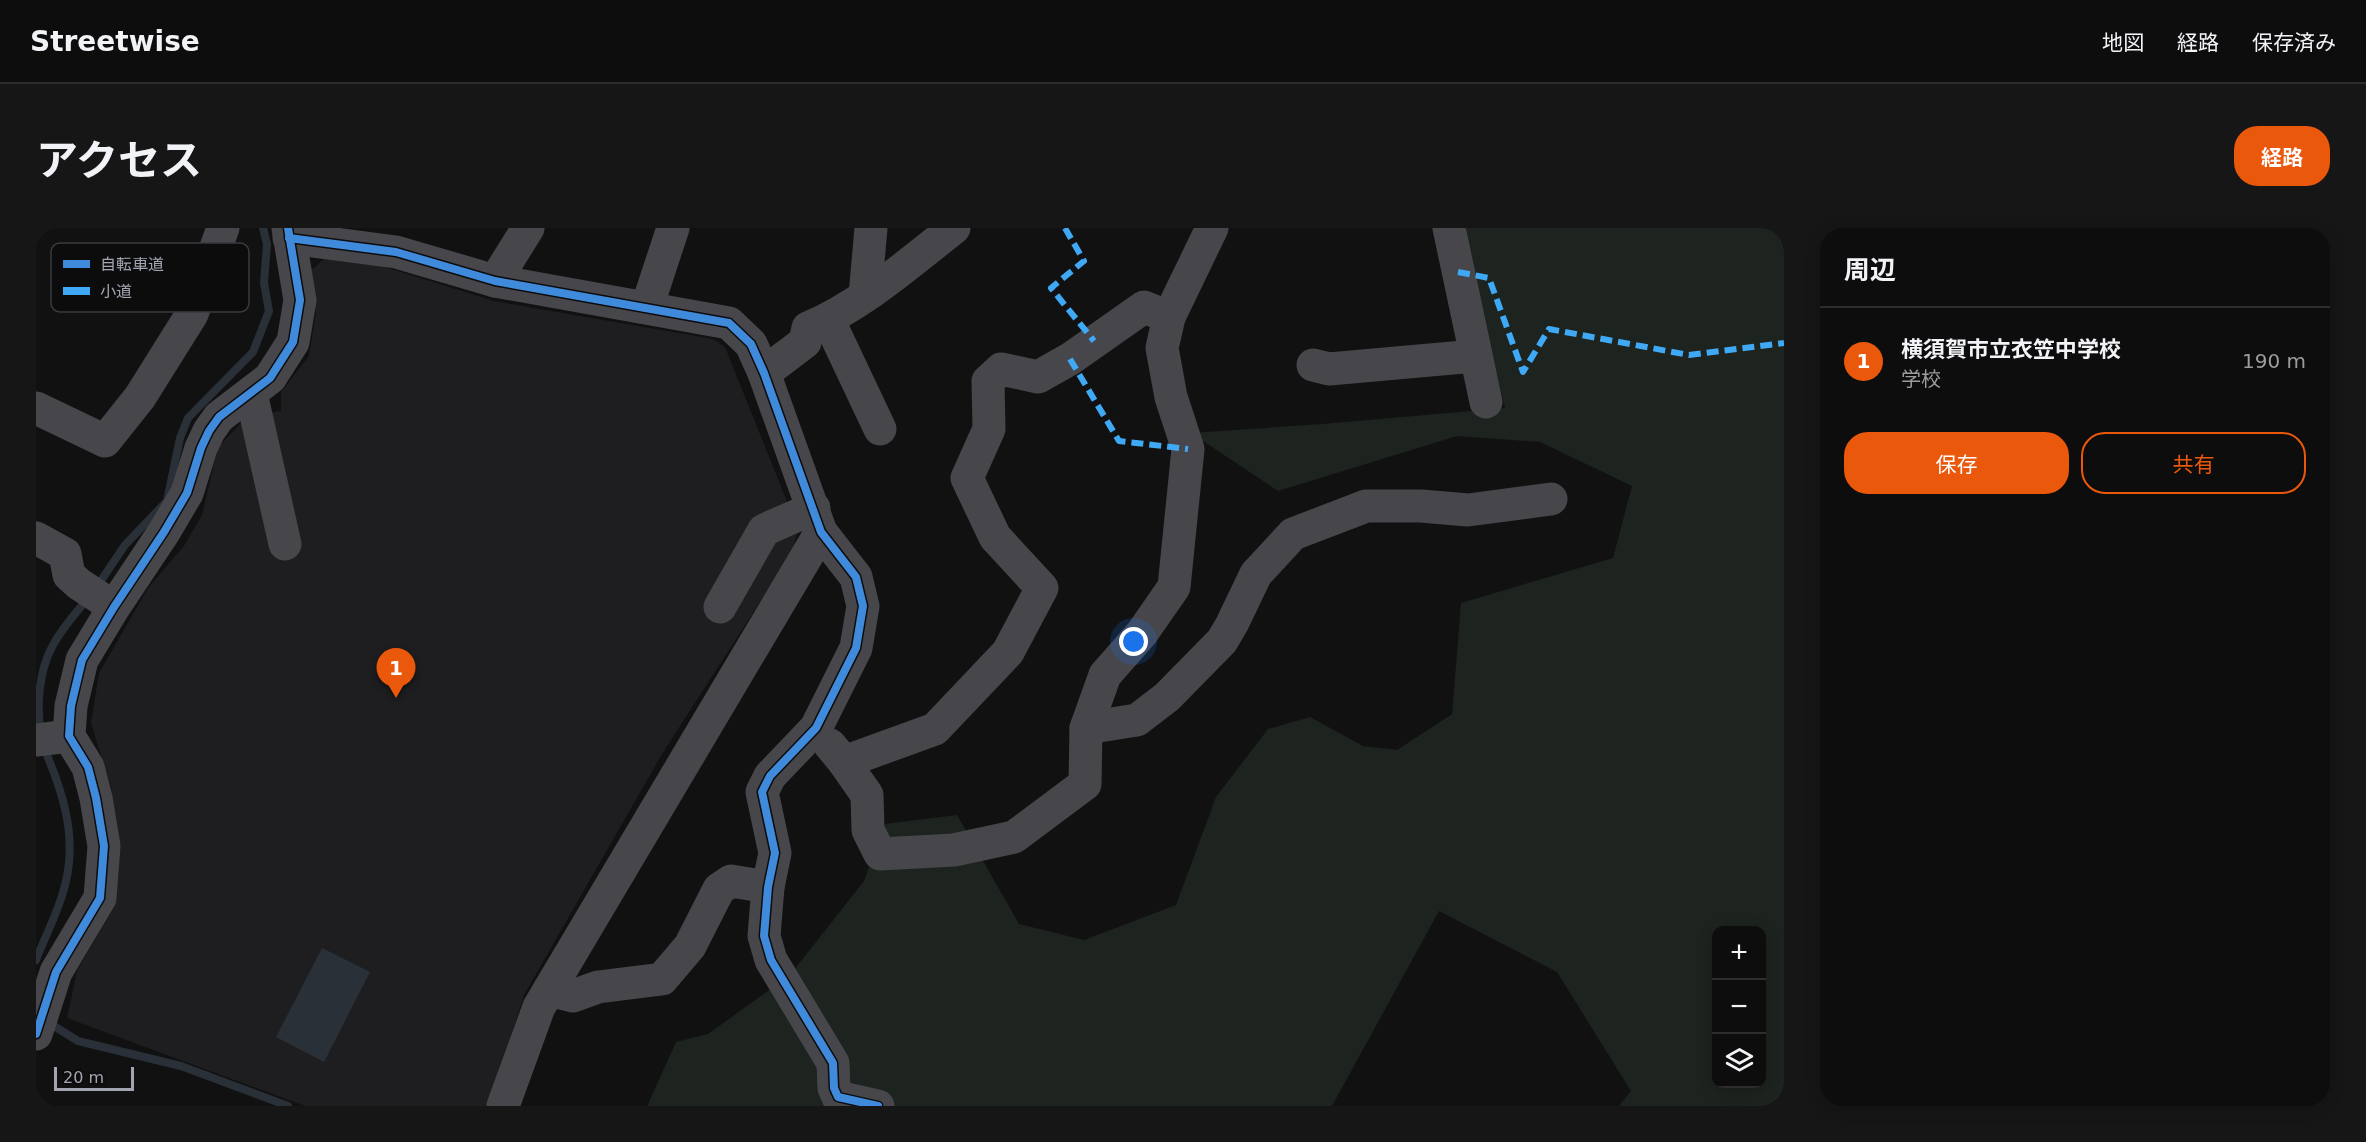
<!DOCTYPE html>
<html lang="ja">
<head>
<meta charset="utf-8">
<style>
  :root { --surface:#0d0d0e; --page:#161617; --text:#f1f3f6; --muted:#9a9c9e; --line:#2d2d2e; --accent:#ea580c }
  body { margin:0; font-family:"DejaVu Sans","Noto Sans JP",sans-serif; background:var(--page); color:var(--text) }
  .controls { position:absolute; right:18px; bottom:18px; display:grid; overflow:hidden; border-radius:12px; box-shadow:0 3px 15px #0003 }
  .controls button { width:54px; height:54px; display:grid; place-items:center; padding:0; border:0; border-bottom:2px solid var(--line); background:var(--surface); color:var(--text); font:30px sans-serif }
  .scale { position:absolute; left:18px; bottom:15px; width:80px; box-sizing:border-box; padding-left:6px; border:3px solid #a3a5b1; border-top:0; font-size:16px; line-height:21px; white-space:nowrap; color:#a3a5b1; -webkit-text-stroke:4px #0c0c0d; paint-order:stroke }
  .you { position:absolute; left:1098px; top:414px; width:21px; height:21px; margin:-15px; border:4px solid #fff; border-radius:50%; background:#1a73e8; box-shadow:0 0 0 9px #1a73e833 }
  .badge { display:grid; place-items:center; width:39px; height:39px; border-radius:50%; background:var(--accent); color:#fff; font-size:20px; font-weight:700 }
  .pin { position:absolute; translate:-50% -50px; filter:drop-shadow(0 2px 3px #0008) }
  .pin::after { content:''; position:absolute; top:32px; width:21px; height:18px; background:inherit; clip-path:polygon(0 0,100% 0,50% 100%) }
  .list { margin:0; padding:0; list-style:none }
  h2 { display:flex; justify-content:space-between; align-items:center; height:78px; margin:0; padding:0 24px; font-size:26px }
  h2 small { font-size:20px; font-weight:400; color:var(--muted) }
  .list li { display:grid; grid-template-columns:39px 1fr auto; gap:18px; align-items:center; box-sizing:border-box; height:108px; padding:0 24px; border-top:2px solid var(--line) }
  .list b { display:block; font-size:22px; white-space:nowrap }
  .list p { margin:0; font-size:20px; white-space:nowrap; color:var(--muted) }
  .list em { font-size:20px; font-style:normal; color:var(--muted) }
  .actions { display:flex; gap:12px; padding:18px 24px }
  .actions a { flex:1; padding:14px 0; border:2px solid var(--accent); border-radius:24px; text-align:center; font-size:21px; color:var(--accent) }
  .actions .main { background:var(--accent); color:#fff }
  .icon { flex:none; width:33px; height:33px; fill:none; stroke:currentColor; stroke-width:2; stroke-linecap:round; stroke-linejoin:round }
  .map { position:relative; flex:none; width:1748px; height:878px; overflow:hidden; border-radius:24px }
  header { display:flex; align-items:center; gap:36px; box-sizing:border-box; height:84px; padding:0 30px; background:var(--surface); border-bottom:2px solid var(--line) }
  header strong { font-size:28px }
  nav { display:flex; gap:33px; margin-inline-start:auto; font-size:21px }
  .intro { display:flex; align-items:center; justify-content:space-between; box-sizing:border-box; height:144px; padding:0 36px }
  h1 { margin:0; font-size:42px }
  .button { padding:15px 27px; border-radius:24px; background:var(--accent); color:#fff; font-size:21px; font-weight:700 }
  main { display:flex; gap:36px; padding:0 36px }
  aside { flex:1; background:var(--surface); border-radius:24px; box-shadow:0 3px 15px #0003 }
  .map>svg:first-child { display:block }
</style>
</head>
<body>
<header>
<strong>Streetwise</strong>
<nav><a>地図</a><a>経路</a><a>保存済み</a></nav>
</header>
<div class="intro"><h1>アクセス</h1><a class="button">経路</a></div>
<main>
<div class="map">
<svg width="1748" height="878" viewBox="0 0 1748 878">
  <rect width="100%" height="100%" fill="#111112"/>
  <!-- built -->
  <polygon fill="#1e1e20" points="288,31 346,38 458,73 677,111 689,119 754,281 764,297 755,326 626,526 488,767 453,878 269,878 31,790 41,743 78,679 75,560 55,495 63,445 112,360 148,318 166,287 182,219 211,189 245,183 245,164 273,128 280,84 273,44"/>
  <!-- green -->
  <path fill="#1d231f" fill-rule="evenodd" d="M 1412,0 L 1748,0 L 1748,878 L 1583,878 L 1595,863 L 1521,744 L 1403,683 L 1296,878 L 611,878 L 640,814 L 672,806 L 754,747 L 828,653 L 848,596 L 921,587 L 983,696 L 1048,712 L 1140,677 L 1180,569 L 1232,501 L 1274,489 L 1327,518 L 1361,522 L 1416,486 L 1425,375 L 1577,330 L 1596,258 L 1504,214 L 1421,208 L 1242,263 L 1155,205 L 1286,196 L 1469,180 L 1433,33 ZM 1680,702 L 1726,702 L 1726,856 L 1680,856 Z"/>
  <!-- water -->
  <polygon fill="#2a3037" points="286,720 334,744 288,834 240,809"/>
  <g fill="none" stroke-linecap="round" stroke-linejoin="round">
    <!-- stream -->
    <g stroke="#2a3037" stroke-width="8">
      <polyline points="60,360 89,317 131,273 144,210 152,190 217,124 233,83 228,55 231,16 227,0"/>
      <path d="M 5,505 C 0,479 3,443 16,419 C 25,401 40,385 52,370"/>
      <path d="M 0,732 C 10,706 24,681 30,653 C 41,606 26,561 7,518"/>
      <polyline points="10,793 42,813 145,838 252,878"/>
    </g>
    <!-- minor -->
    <g stroke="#47474b" stroke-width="33">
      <polyline points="1413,0 1450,174"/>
      <polyline points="253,10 360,24 459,53 693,95 715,116 728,145 785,304 820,349 827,378 820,420 780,500 734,548 726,564 739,625 732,659 728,708 735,732 797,835 798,860 802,869 842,878"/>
      <polyline points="459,53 492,0"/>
      <polyline points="829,68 835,0"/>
      <polyline points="611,79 637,0"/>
      <polyline points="792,91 844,201"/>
      <polyline points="1277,137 1293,141 1439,128"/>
      <path d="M 728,145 L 769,114 L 772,100 C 826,77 872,36 918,0"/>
      <polyline points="215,165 249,316"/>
      <polyline points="0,180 69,213 104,169 156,86 187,0"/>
      <polyline points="0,310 29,326 33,347 43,356 78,379"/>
      <polyline points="684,379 728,302 778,280"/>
      <polyline points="1050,500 1101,492 1131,469 1186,413 1196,396 1220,346 1257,306 1330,278 1385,278 1432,282 1515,271"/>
      <polyline points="0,512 33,508"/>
      <polyline points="794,517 808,534 899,501 972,424 1006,360 959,309 931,250 953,201 952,153 965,141 1002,149 1034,131 1108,79 1133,89"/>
      <polyline points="808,534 831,567 832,602 844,626 918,622 978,609 1049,556 1050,500 1069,447 1106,405 1138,359 1152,221 1135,169 1126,120 1133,89 1176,0"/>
      <polyline points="513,762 537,768 562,759 626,751 654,718 683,661 695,653 732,659"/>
      <polyline points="0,806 20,744 64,670 68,618 60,570 52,539 33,508 35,478 46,432 78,379 128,304 151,265 165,220 173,203 183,189 234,150 257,114 264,72 252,0"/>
      <polyline points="467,878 503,779 785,304"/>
    </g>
    <!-- quiet -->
    <g stroke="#3fa9f5" stroke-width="6" stroke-dasharray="12 6" stroke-linecap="butt">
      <polyline points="1029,0 1048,33 1015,60 1058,113"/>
      <polyline points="1422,44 1453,50 1487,144 1513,101 1653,127 1748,115"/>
      <polyline points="1034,131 1083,213 1152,221"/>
    </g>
    <!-- cycleway casing -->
    <g stroke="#0c0c0d" stroke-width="11">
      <g id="cycleway">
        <polyline points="253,10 360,24 459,53 693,95 715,116 728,145 785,304 820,349 827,378 820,420 780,500 734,548 726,564 739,625 732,659 728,708 735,732 797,835 798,860 802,869 842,878"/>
        <polyline points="0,806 20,744 64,670 68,618 60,570 52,539 33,508 35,478 46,432 78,379 128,304 151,265 165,220 173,203 183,189 234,150 257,114 264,72 252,0"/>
      </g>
    </g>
    <!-- cycleway -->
    <use href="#cycleway" stroke="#408adc" stroke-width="8"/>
  </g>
  <!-- legend -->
  <rect x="15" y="15" width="198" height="69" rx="9" fill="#0c0c0d" stroke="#393a3e" stroke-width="1.5"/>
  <rect x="27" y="32" width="27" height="8" fill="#408adc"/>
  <rect x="27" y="59" width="27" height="8" fill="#3fa9f5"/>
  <g font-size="16" fill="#a3a5b1">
    <text x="64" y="42">自転車道</text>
    <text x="64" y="69">小道</text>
  </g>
</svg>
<div class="controls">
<button>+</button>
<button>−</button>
<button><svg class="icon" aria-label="layers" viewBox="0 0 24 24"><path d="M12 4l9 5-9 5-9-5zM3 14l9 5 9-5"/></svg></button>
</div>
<div class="scale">20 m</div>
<div class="you"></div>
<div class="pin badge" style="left:360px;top:470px">1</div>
</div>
<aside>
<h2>周辺<small></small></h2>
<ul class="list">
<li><span class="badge">1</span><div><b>横須賀市立衣笠中学校</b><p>学校</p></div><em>190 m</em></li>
</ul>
<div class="actions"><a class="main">保存</a><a>共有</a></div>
</aside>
</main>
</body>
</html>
